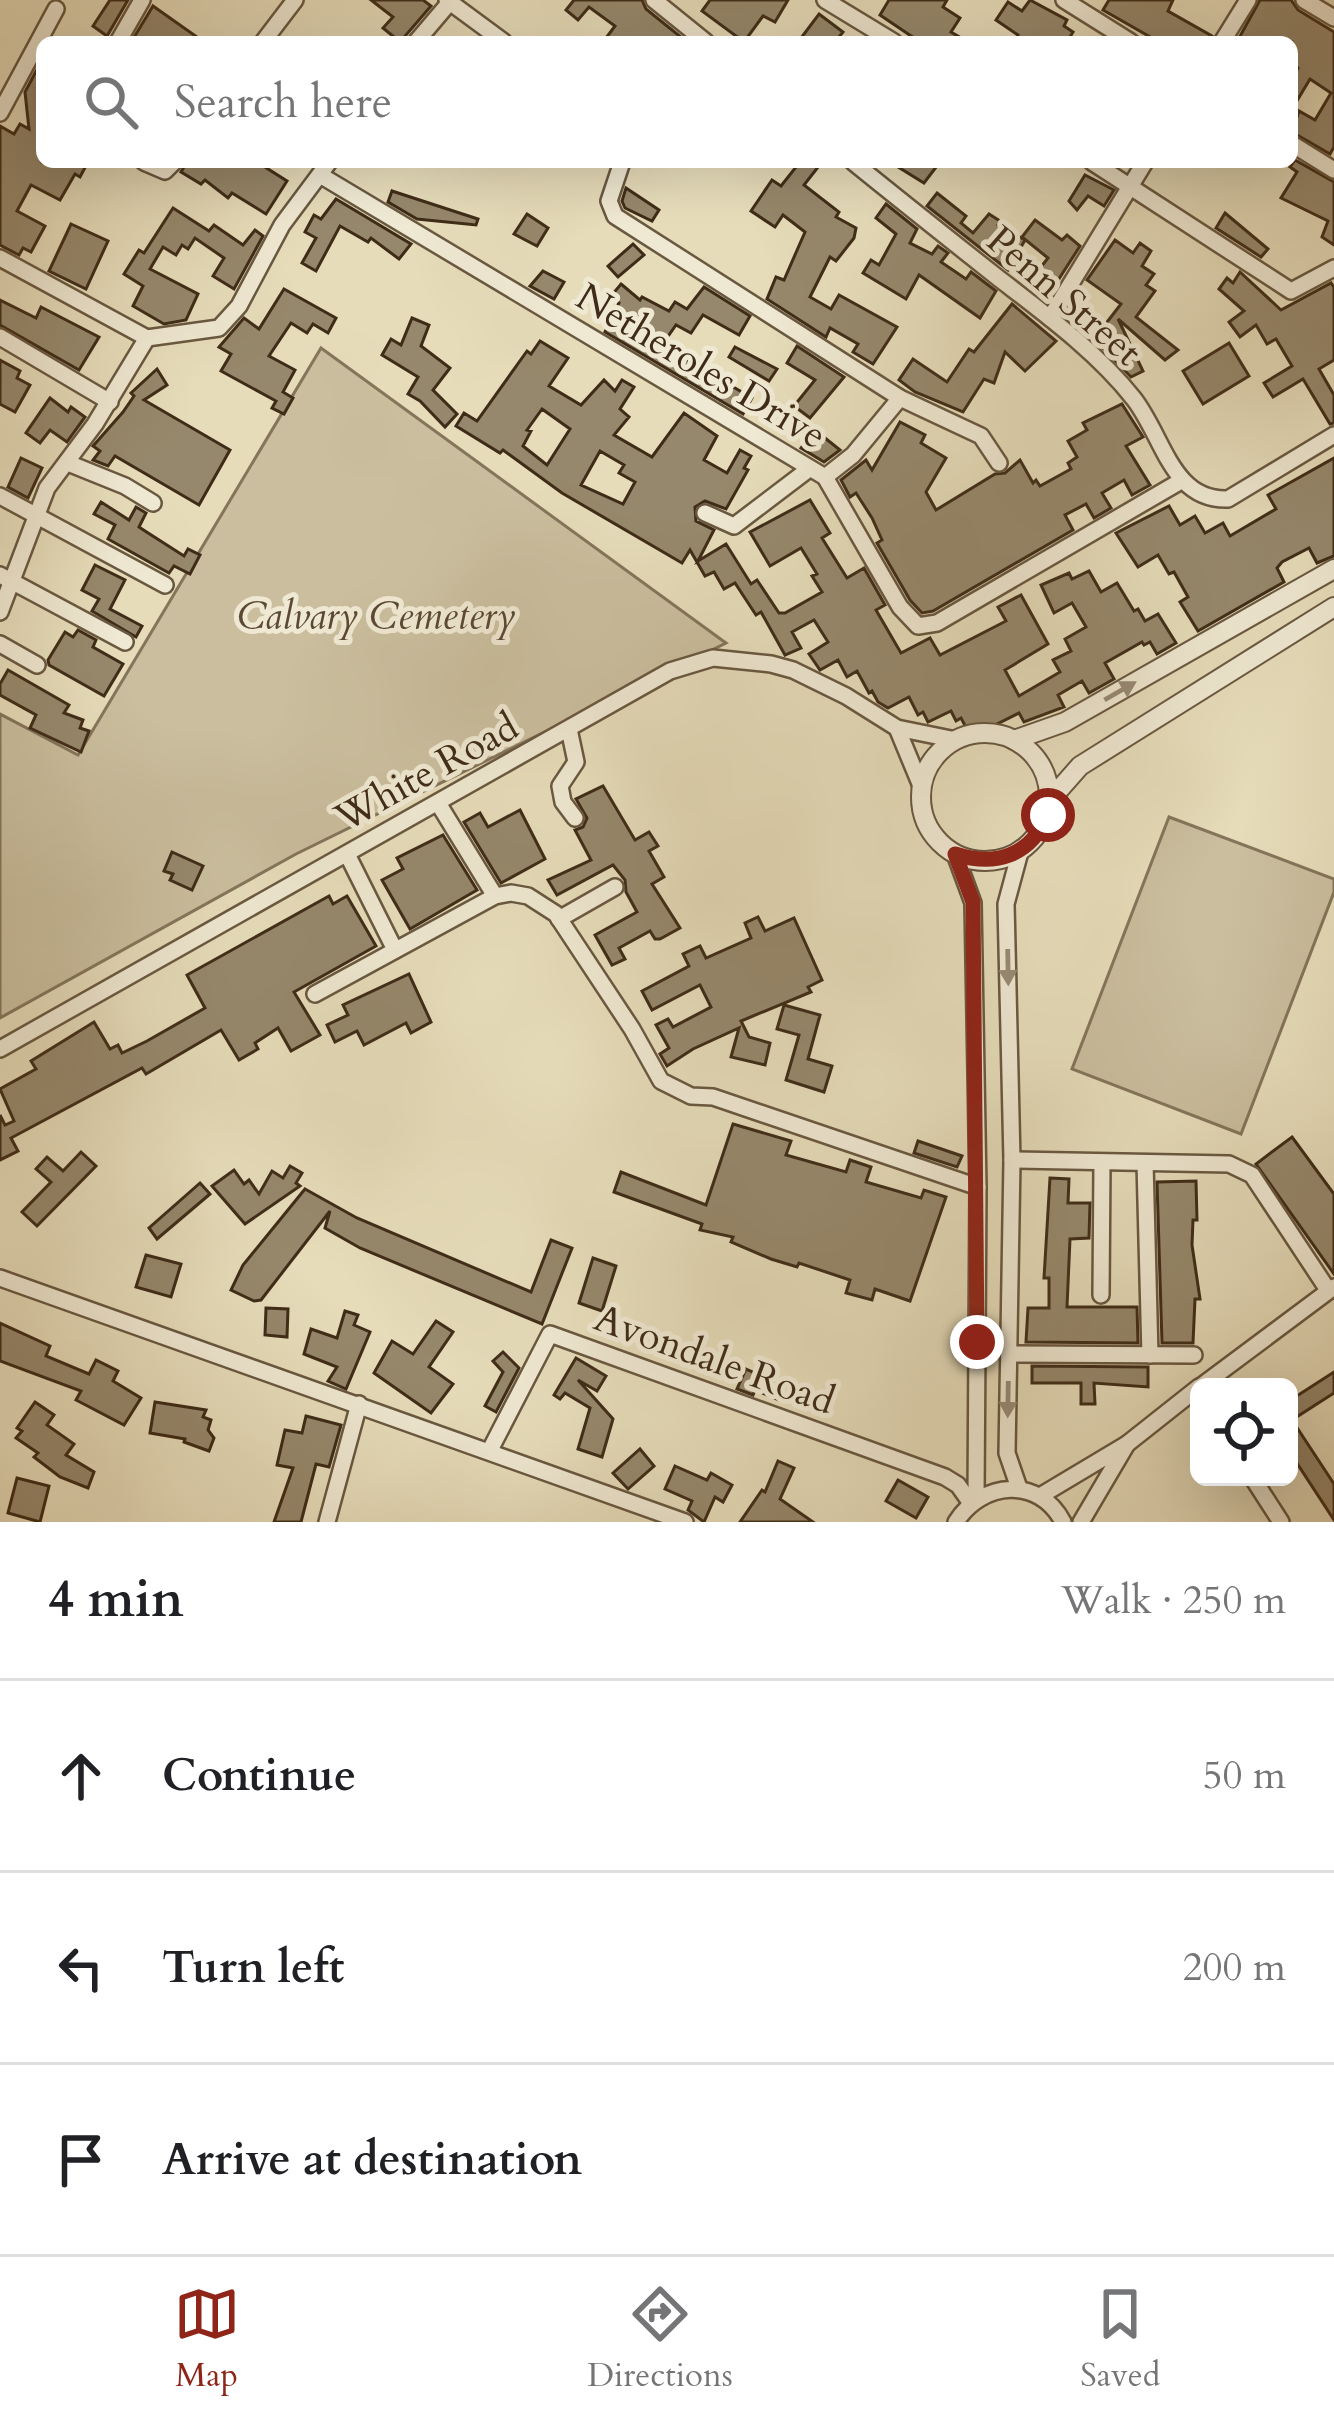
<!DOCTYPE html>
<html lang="en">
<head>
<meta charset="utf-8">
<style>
  :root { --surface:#fff; --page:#f2f2f2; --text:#202124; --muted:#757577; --line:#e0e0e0; --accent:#8f2418 }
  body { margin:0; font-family:Cardo,serif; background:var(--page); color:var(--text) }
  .controls { position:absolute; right:36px; bottom:36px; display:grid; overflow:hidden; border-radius:18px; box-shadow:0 12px 48px #0002 }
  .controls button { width:108px; height:108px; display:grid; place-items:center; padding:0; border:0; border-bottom:3px solid var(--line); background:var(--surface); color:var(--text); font:60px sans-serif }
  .stop { position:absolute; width:36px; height:36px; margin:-27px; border:9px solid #8f2418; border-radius:50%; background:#fff }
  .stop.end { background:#8f2418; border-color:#fff; box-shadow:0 3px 12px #0008 }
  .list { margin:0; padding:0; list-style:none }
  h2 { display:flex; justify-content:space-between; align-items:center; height:156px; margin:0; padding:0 48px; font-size:51px }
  h2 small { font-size:39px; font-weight:400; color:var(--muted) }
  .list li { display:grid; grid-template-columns:78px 1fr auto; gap:36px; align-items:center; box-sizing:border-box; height:192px; padding:0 48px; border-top:3px solid var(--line) }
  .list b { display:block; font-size:45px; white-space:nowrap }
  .list em { font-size:39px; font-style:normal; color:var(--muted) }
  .icon { flex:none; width:66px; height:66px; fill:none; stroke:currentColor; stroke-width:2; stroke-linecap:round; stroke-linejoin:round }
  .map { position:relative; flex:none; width:1334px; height:1522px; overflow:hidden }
  .search { position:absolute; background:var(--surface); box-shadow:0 12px 48px #0002; left:36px; right:36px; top:36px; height:132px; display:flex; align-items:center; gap:30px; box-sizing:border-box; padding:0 42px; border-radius:18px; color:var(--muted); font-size:45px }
  .sheet { height:732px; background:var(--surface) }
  nav { display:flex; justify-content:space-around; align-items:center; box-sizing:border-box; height:168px; border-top:3px solid var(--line); background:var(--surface); font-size:33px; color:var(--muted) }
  nav a { display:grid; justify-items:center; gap:6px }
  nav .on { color:var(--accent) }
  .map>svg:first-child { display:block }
</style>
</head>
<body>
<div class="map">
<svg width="1334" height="1522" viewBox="0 0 1334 1522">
  <rect width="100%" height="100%" fill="#e6dcba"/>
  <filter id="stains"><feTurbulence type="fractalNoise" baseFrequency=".00167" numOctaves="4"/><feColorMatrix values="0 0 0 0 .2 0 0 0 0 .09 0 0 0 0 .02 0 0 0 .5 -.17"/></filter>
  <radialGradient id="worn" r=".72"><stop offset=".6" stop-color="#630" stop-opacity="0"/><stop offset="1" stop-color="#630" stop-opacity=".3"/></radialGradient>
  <!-- green -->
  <g fill="#cabe9e" stroke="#84755b" stroke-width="3">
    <polygon points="321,348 726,643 296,854 0,1018 0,714 78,755"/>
    <polygon points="1169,817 1334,879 1334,892 1241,1134 1072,1069"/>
  </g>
  <!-- building -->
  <g fill="#96886c" stroke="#3f2c18" stroke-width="3" fill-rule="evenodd">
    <polygon points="110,0 128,0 107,36 93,26"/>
    <polygon points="371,0 423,0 431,6 400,42 383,28 393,17"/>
    <polygon points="574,0 642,0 646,9 687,42 603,42 615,26 589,7 578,20 566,10"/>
    <polygon points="710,0 788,0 775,22 763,16 744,42 702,11"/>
    <polygon points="889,0 947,0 943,7 960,18 951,32 968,42 920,42 880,15"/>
    <polygon points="1030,0 1067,20 1064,26 1073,32 1067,42 1014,42 1018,35 996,20 1008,2 1022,11"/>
    <polygon points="1109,0 1173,0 1168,11 1212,36 1210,42 1159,42 1103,10"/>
    <polygon points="1260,0 1291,0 1298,10 1334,32 1334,147 1330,154 1292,132 1299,111 1315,120 1331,93 1310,79 1292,109 1292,79 1298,68 1292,62 1292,42 1248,42 1239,38"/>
    <polygon points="153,6 204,42 133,39"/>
    <polygon points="819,14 843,32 835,42 798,42"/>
    <polygon points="42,60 42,162 88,162 80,177 75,174 60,200 31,185 17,211 45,226 31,252 23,248 19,255 0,245 0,126 14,134 20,124 29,129 25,92"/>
    <polygon points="1295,160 1334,182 1334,245 1322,237 1328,221 1281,198 1297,172 1290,167"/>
    <polygon points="187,162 257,162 287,181 266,214 232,193 228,198 205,180 201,184 181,172"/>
    <polygon points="800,162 822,162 804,185 839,212 836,217 856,228 854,238 836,261 830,257 810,297 831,309 839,295 897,327 873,364 853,352 858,344 830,328 826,337 767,299 776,277 784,280 805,232 783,215 775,227 751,211 772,180 781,186"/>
    <polygon points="890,162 940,162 924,183"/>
    <polygon points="1085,175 1114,190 1104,206 1088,196 1077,210 1069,201"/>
    <polygon points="626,188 659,210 652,221 625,208 622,201"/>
    <polygon points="392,191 478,219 476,225 417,219 388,202"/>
    <polygon points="937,193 966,216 961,223 973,233 989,214 1000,221 998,225 1025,240 1008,270 927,206"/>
    <polygon points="336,199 411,244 399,259 371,238 368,242 340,226 316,271 302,263 316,238 305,232 314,215 321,219"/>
    <polygon points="886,204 917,229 910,243 932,254 938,246 948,253 941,262 966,279 971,272 996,291 980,318 919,275 906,299 863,273 871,260 879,265 896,234 876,218"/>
    <polygon points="173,208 209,231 214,225 243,245 255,230 263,236 234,289 213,276 224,258 195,238 188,249 182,245 176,255 163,247 150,269 198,294 186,320 164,324 133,306 143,286 124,274 139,250 144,253"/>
    <polygon points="1225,213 1268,249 1261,257 1216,228"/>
    <polygon points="527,214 548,228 537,246 514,234"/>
    <polygon points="1035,220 1062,240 1067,235 1080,246 1046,299 1027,285 1048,258 1022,237"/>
    <polygon points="71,224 108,241 86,289 49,271"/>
    <polygon points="1115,240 1133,253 1140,243 1151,251 1142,266 1154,274 1146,285 1155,291 1136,317 1178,350 1165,360 1118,319 1143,371 1131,377 1094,339 1121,304 1087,280"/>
    <polygon points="633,244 644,255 618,277 608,266"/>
    <polygon points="543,271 564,282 554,299 530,286"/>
    <polygon points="1240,272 1281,310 1331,283 1334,287 1334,360 1319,369 1334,395 1334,423 1330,424 1303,379 1273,397 1264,383 1292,366 1276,339 1267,344 1256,325 1240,337 1229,322 1244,311 1219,289 1227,278 1233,283"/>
    <polygon points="621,284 640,300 642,297 669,311 675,302 687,309 704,287 750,316 739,335 703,315 691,333 676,325 662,345 752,398 743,414 605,332 619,303 611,296"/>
    <polygon points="284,289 336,318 328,333 313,324 307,333 291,323 269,356 295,370 283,392 293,398 284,414 272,408 276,401 221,371 231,354 219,347 244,318 259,329"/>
    <polygon points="0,300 36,318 41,307 99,337 79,370 0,325"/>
    <polygon points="1012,304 1056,341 1025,371 1005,352 994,383 984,379 963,412 915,392 899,380 913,359 947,382 969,349 974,352"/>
    <polygon points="412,318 429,325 421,346 450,368 433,390 457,414 445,427 420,401 408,394 418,377 382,355 391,339 401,345"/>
    <path d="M 540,341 L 568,358 L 549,386 L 581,405 L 604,380 L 615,391 L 622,380 L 634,387 L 620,409 L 629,417 L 614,435 L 652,457 L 684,413 L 717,436 L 704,460 L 727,473 L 740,450 L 751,456 L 744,468 L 748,470 L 726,509 L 705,501 L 695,507 L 696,521 L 714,530 L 698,561 L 726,544 L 751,584 L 757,580 L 779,613 L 785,613 L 822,592 L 812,576 L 817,574 L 801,548 L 770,566 L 750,532 L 810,500 L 830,533 L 822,538 L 847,578 L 864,568 L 885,605 L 876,610 L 901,653 L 930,638 L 940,655 L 1006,621 L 998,607 L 1021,595 L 1048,644 L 1005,670 L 1019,696 L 1060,672 L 1053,660 L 1071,651 L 1065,639 L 1086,627 L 1072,603 L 1054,613 L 1041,585 L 1069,573 L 1072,579 L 1089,571 L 1101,592 L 1117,583 L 1134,611 L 1138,609 L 1145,621 L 1158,614 L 1176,643 L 1157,654 L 1150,642 L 1144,645 L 1142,642 L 1105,663 L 1114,679 L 1089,693 L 1082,681 L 1058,695 L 1064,707 L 1024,722 L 1019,713 L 989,728 L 968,731 L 961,718 L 956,721 L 951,711 L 928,722 L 923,712 L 918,715 L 909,697 L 888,708 L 878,702 L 872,691 L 869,693 L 857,671 L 847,677 L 838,660 L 820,670 L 809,654 L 828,642 L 814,620 L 792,632 L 801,648 L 785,655 L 761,612 L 756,615 L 735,583 L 724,589 L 714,572 L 705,576 L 690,550 L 682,563 L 562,493 L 503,450 L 500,453 L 456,426 L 464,413 L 477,421 L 527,351 L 531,354 ZM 542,409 L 570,429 L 547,465 L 523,446 L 531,431 L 527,430 ZM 600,451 L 624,465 L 619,473 L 635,482 L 623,504 L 581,485 Z"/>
    <polygon points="1229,343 1249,376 1203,404 1183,371"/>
    <polygon points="797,346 844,377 810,418 794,406 815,380 787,363"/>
    <polygon points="735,347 777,369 769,381 729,357"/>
    <polygon points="0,360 20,371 17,378 30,385 15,412 0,404"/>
    <polygon points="157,369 167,385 144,400 230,450 199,505 115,456 108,466 93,460 100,451 93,446 123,412 134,396 131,393"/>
    <polygon points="50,398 68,412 71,407 85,417 67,442 50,430 40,443 26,433"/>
    <polygon points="1122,404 1143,437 1126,446 1150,485 1132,495 1124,480 1102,493 1111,508 1094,518 1086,504 1065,515 1073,530 933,611 922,613 910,600 877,543 882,540 872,518 856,493 850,497 841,480 866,460 872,470 900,422 925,435 921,443 946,458 926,492 936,510 995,474 1005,473 1020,460 1033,483 1036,480 1040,486 1071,469 1068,463 1077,457 1068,441 1087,430 1083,423"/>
    <polygon points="815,430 840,450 824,462 801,448"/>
    <polygon points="21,458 42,468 28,498 8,487"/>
    <polygon points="1334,458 1334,556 1317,563 1309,548 1282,562 1277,568 1284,582 1198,631 1180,602 1188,597 1174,572 1169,574 1158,555 1138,567 1116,533 1169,506 1180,525 1195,516 1205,533 1223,523 1230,536 1276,509 1268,495"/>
    <polygon points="101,502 129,520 136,507 146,513 139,527 145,531 184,556 188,549 200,555 190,574 174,566 169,573 108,539 115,525 94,514"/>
    <polygon points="95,565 125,580 110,609 142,626 136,637 92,611 99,599 82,590"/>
    <polygon points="78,630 96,640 93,647 123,664 104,696 49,665 48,660 65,632 73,637"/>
    <polygon points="8,670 69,705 64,713 83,720 80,728 89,731 81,752 30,728 36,715 0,695 0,684"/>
    <polygon points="603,786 635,840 649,832 658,846 649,851 664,877 652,884 680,928 660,939 655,939 650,931 619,948 625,959 612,965 595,935 637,912 626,892 625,880 613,865 557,895 548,880 591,860 575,830 583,827 587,818 576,799"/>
    <polygon points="520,810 545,859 501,883 464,822 480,813 488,827"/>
    <polygon points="443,835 477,890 410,929 382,880 403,869 397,858"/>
    <polygon points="172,852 203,866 192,890 170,880 173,874 164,871"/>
    <polygon points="329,896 333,904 347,896 376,946 294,992 320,1035 291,1051 278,1028 255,1043 258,1049 239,1060 221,1030 146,1074 142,1068 11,1138 18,1151 0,1160 0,1115 5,1125 14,1121 0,1089 36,1069 31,1061 94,1022 110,1049 118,1045 122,1053 147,1041 205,1008 187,975"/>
    <polygon points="758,917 765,931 794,918 822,980 808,987 811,992 741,1021 749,1037 770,1043 765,1065 731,1057 739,1028 693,1049 667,1066 660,1054 669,1048 656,1025 668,1019 673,1027 711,1007 700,985 652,1010 642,991 689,966 683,954 700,946 706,958 751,938 745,923"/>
    <polygon points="409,974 431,1022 411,1033 406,1023 364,1045 357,1031 335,1042 327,1025 348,1015 343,1005"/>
    <polygon points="784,1005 820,1015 808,1059 832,1066 824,1092 786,1080 799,1035 777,1029"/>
    <polygon points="733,1124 791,1141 786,1155 846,1172 850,1160 871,1167 866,1182 921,1198 924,1190 946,1197 910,1301 875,1289 872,1300 846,1293 850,1280 799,1263 797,1267 771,1259 731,1242 733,1237 700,1230 702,1224 614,1192 621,1172 706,1205"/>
    <polygon points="1292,1137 1334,1194 1334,1274 1256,1164"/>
    <polygon points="918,1141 962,1156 957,1167 914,1153"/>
    <polygon points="81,1152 96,1166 37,1226 22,1212 51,1182 36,1169 47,1157 63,1171"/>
    <polygon points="290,1166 302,1173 296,1183 300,1186 245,1224 212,1186 234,1170 244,1184 249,1180 259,1194 272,1171 283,1178"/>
    <polygon points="1050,1178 1069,1179 1068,1203 1090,1203 1089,1238 1070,1239 1067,1307 1137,1307 1138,1343 1026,1342 1028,1308 1049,1308 1049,1278 1044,1278"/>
    <polygon points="1196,1181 1197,1220 1193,1220 1192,1245 1200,1299 1195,1299 1193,1343 1162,1343 1157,1182"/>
    <polygon points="200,1183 210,1194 157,1239 149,1228"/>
    <polygon points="305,1189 357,1218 531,1292 551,1240 572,1248 542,1324 360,1248 325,1228 330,1211 261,1300 254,1301 231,1290 243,1265"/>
    <polygon points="146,1255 181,1264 171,1297 136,1287"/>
    <polygon points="593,1258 616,1266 602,1311 579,1303"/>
    <polygon points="266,1308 288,1309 287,1337 265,1335"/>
    <polygon points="345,1311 358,1315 354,1325 370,1332 346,1389 328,1381 337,1367 304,1354 311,1329 337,1338"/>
    <polygon points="436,1321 453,1332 429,1367 453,1384 431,1413 374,1373 392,1341 413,1354"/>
    <polygon points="0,1323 50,1346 46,1356 89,1374 96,1360 118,1371 113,1381 141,1398 124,1425 76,1400 81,1391 0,1361"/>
    <polygon points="503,1352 519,1368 496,1412 485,1406 503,1372 493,1361"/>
    <polygon points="576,1358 606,1376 597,1391 578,1380 613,1419 602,1457 578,1449 590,1408 565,1393 560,1399 554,1395"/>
    <polygon points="1032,1366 1148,1367 1148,1387 1094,1383 1095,1404 1081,1404 1081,1383 1032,1383"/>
    <polygon points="746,1369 785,1386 779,1400 755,1390 753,1395 737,1389"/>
    <polygon points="1334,1372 1334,1393 1292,1420 1334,1484 1334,1520 1289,1451 1289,1401"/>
    <polygon points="35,1402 54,1415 47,1425 74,1444 66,1455 94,1472 88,1488 60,1477 34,1457 38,1453 16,1438 22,1431 17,1428"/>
    <polygon points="155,1402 206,1410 203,1417 211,1420 208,1430 214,1438 209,1451 184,1442 185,1439 150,1433"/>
    <polygon points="306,1416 341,1425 329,1467 316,1464 301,1522 274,1522 293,1468 277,1465 285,1430 302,1433"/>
    <polygon points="640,1449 654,1466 628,1489 613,1473"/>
    <polygon points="778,1461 794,1468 780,1499 813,1522 740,1522 762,1490 765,1492"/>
    <polygon points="675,1466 707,1480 711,1473 732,1485 723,1502 715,1497 704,1522 688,1510 692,1501 665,1489"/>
    <polygon points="17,1478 49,1486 40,1522 8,1513"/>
    <polygon points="898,1480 928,1497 916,1518 886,1501"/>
  </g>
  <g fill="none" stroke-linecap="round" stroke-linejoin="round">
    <!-- minor casing -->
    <g stroke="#695840" stroke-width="20">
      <g id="minor">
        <polyline points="447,0 504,42"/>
        <polyline points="654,0 706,42"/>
        <polyline points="825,0 894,42"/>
        <polyline points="1064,0 1131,42"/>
        <polyline points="1304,0 1334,18"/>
        <polyline points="118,42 142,0"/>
        <polyline points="263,42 295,0"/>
        <polyline points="416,42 450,2"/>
        <polyline points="1222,42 1248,0"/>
        <polyline points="0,113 56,9"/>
        <polyline points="1292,144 1334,170"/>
        <polyline points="144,162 165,171 174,162"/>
        <polyline points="622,162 609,201 615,216 900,398 981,436 999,463"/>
        <path d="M 853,162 C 901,201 949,239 997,277 C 1045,314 1097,352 1134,399 C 1164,438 1172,501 1228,499 L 1334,435"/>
        <polyline points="1092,162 1291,291 1334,268"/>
        <polyline points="320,175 825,477 900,607 918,626 937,623 1181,481"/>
        <polyline points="0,258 147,338 95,424 47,488 0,612"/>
        <polyline points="1050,318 1145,162"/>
        <polyline points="0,337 110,402"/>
        <polyline points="147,338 219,328 239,306 282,225 329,162"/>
        <polyline points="68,463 125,486 153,503"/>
        <polyline points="825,477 853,455 900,398"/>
        <polyline points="0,496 165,585"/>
        <polyline points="705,513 734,526 809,469"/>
        <polyline points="0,575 125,642"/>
        <polyline points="0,644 37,665"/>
        <polyline points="897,728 921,786"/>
        <polyline points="569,729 576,762 560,786 563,802 575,818"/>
        <polyline points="438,803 495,896"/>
        <polyline points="347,854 395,950"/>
        <polyline points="955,854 973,903 978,1187 976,1498"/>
        <polyline points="559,919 615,887"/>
        <polyline points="315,994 495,896 511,893 528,896 556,914 632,1029 661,1081 691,1096 713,1097 978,1187"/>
        <polyline points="0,1049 670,671 713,658 771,664 793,670 846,696 897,728 956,740"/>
        <polyline points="1012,1160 1229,1164 1252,1175 1328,1290"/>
        <polyline points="1145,1163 1150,1355"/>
        <polyline points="0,1278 685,1522"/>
        <polyline points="1101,1295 1102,1162"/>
        <polyline points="1009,1354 1194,1355"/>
        <polyline points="1200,1387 1334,1287"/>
        <polyline points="1127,1444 1199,1387"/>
        <polyline points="490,1450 550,1334 945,1477 958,1485 970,1502"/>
        <polyline points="1252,1477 1281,1522"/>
        <polyline points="1019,1488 1007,1453 1012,1160 1006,904 1020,852"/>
        <polyline points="1040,1496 1127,1444 1081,1522"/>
        <polyline points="327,1522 359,1404"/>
        <path d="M 956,1522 C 982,1481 1039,1476 1063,1522"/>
      </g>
    </g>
    <!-- tertiary casing -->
    <g stroke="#695840" stroke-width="22">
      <g id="tertiary">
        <circle cx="985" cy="797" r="64"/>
        <polyline points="1014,740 1065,722 1334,569"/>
        <polyline points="1050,800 1080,766 1334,607"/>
      </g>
    </g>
    <!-- minor -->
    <use href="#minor" stroke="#efe8d2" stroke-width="15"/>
    <!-- tertiary -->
    <use href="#tertiary" stroke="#efe8d2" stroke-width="18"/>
  </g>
  <!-- one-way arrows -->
  <defs><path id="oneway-solid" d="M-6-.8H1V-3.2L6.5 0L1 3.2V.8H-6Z" transform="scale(3)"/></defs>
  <g fill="#978a75">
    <use href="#oneway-solid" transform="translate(1120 691) rotate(-30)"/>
    <use href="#oneway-solid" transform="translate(1008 967) rotate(89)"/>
    <use href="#oneway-solid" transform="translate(1008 1399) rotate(91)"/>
  </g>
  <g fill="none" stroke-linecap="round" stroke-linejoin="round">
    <!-- route -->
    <path stroke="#8f2418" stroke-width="15" d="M 977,1342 L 973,902 L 955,854 C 996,867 1030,856 1048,815"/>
  </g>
  <g text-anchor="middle" stroke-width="10" stroke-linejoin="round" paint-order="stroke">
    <!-- street labels -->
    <g font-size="39" fill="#3f2c18" stroke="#efe8d2">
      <text transform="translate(1065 295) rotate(41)" y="14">Penn Street</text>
      <text transform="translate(702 365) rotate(31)" y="14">Netheroles Drive</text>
      <text transform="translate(426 771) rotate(-29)" y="14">White Road</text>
      <text transform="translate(715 1358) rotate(20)" y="14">Avondale Road</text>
    </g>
    <!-- park labels -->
    <g font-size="39" font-style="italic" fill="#5b4933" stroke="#efe8d2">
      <text x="376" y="628">Calvary Cemetery</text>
    </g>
  </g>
  <rect width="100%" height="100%" filter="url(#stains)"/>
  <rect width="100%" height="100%" fill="url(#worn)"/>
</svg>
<div class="controls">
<button><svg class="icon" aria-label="locate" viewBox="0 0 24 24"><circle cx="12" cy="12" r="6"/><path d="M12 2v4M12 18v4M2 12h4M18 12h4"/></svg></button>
</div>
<div class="stop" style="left:1048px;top:815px"></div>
<div class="stop end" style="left:977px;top:1342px"></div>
<div class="search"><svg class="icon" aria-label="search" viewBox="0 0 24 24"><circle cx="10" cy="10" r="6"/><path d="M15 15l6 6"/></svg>Search here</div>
</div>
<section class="sheet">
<h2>4 min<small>Walk · 250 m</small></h2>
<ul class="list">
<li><svg class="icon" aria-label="ahead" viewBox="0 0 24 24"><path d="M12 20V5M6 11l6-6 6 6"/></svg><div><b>Continue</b></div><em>50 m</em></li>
<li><svg class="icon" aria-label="left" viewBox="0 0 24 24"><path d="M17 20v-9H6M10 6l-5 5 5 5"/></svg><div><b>Turn left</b></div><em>200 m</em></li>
<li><svg class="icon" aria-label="arrive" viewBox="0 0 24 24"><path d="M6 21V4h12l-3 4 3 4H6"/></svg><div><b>Arrive at destination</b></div></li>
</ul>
</section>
<nav>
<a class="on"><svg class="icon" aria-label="map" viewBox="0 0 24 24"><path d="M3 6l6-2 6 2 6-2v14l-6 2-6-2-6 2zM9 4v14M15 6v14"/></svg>Map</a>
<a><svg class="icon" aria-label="directions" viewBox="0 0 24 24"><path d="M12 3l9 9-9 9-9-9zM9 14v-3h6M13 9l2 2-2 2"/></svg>Directions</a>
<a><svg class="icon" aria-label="saved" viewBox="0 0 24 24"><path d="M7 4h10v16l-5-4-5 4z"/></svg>Saved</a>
</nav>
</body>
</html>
